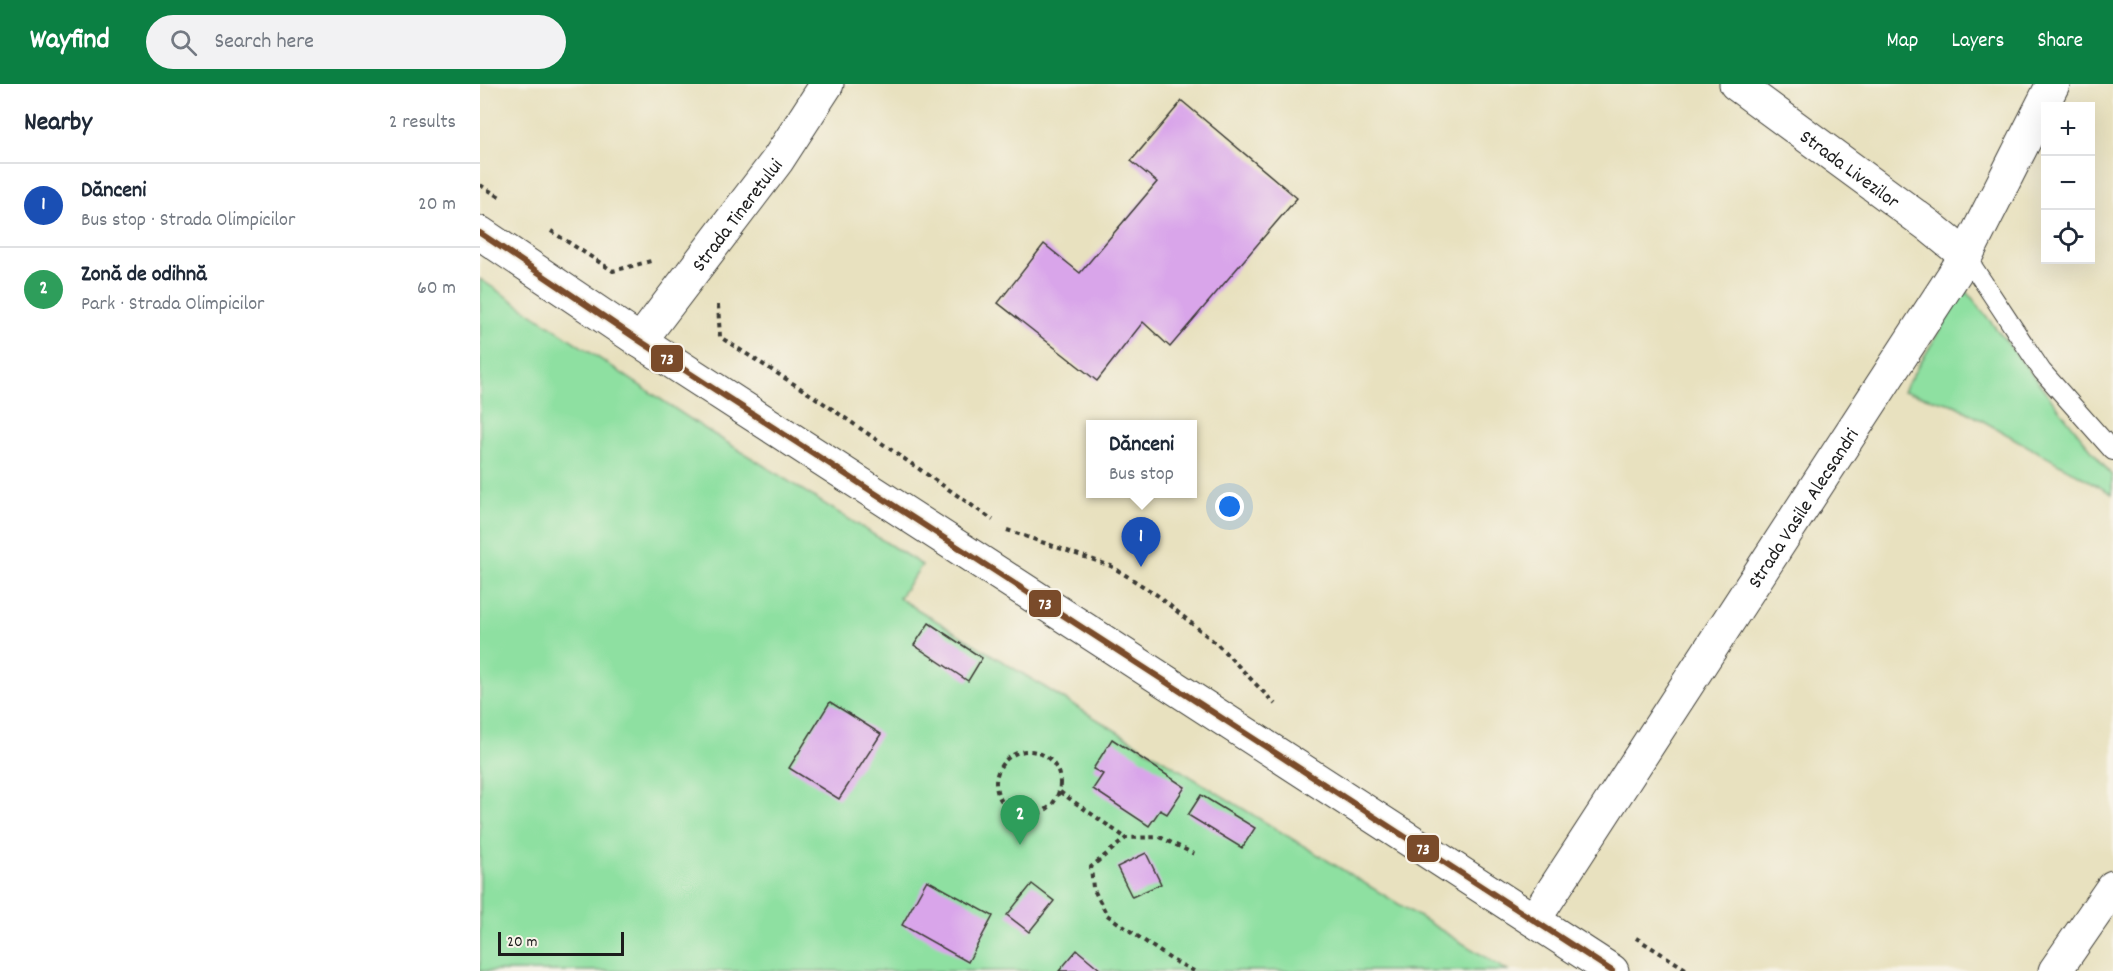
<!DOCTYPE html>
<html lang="en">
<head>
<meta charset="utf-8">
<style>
  :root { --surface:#fff; --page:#f2f2f3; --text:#1f2937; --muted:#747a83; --line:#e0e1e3; --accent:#0b8043 }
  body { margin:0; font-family:Dekko,sans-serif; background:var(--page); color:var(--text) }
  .controls { position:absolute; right:18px; top:18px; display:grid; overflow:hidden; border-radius:0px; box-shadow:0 6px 24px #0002 }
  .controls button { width:54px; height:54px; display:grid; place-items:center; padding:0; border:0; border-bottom:2px solid var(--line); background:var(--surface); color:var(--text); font:30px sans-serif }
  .scale { position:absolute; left:18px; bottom:15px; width:126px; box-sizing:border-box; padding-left:6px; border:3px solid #1c1c1c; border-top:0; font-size:16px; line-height:21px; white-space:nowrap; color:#1c1c1c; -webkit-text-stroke:4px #f7f3e8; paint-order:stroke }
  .you { position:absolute; left:750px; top:423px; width:21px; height:21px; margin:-15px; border:4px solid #fff; border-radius:50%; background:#1a73e8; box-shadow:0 0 0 9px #1a73e833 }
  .badge { display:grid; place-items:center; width:39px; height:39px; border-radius:50%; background:var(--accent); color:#fff; font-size:20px; font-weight:700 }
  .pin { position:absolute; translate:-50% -50px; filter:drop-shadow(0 2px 3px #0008) }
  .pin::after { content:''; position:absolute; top:32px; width:21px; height:18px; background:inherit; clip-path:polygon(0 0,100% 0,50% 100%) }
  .popup { position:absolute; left:606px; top:336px; width:111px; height:78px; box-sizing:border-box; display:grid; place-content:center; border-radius:0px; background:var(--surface); filter:drop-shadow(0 2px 4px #0005); font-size:20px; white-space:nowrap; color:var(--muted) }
  .popup b { font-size:22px; color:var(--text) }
  .popup::after { content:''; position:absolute; left:50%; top:100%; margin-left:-12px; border:12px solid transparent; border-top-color:var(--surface) }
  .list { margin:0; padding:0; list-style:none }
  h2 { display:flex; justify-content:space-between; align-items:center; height:78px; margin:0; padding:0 24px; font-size:26px }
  h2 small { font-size:20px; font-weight:400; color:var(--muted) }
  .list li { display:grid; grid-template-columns:39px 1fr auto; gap:18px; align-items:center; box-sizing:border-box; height:84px; padding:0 24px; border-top:2px solid var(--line) }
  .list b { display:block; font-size:22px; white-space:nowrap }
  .list p { margin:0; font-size:20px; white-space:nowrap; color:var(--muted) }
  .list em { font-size:20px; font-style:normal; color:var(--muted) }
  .icon { flex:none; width:33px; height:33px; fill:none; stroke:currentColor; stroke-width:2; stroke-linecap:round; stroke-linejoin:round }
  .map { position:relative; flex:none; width:1633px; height:887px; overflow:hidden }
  header { display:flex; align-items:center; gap:36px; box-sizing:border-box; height:84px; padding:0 30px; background:var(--accent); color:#fff }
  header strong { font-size:28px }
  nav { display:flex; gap:33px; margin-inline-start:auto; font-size:21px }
  .search { width:420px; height:54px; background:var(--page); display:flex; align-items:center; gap:15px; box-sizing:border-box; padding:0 21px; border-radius:33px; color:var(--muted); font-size:22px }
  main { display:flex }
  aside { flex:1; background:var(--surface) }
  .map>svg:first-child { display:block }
</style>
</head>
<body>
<header>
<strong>Wayfind</strong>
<div class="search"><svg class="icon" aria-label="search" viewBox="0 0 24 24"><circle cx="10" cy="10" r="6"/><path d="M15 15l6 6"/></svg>Search here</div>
<nav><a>Map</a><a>Layers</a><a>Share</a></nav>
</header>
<main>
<aside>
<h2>Nearby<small>2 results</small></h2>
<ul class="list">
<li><span class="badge" style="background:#1a4fb4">1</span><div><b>Dănceni</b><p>Bus stop · Strada Olimpicilor</p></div><em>20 m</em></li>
<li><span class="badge" style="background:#2e9e5b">2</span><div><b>Zonă de odihnă</b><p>Park · Strada Olimpicilor</p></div><em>60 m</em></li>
</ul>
</aside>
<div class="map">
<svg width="1633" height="887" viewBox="0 0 1633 887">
  <rect width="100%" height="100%" fill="#f7f3e8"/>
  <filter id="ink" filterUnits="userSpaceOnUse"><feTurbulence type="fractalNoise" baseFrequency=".0167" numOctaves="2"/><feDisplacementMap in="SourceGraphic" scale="12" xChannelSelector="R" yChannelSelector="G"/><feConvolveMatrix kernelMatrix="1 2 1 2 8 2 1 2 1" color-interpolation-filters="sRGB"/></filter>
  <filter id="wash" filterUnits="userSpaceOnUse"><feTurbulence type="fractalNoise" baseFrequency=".008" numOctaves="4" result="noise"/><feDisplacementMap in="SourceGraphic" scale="24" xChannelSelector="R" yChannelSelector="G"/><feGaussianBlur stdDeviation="1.35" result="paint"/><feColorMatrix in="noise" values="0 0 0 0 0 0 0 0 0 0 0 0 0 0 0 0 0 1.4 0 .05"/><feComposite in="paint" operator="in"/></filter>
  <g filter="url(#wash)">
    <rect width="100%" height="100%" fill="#e8e1bf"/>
    <!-- green -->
    <g fill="#8ee0a1" stroke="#557e5e" stroke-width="1.5">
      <polygon points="0,195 227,346 442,481 419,514 1028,887 0,887"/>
      <polygon points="1485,205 1632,392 1632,410 1475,321 1423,307"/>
    </g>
    <g id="blocks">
      <!-- building -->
      <g fill="#d9a5ea">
        <polygon points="702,17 817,114 690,263 663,238 617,297 518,219 564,160 600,189 677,98 651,77"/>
        <polygon points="449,539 502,574 488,597 434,561"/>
        <polygon points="350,618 401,650 359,715 309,684"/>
        <polygon points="632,655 705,703 687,730 680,726 669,742 613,705 623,690 613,685"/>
        <polygon points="721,711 775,744 762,764 708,731"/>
        <polygon points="666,769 681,800 652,813 637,783"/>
        <polygon points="447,796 513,832 488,878 422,841"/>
        <polygon points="552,800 574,817 549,848 527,831"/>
        <polygon points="597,866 622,887 579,887"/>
      </g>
    </g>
  </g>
  <g filter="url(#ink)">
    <use href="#blocks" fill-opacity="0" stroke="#3b3a34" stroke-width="1.5"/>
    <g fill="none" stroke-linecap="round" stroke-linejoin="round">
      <!-- service casing -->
      <g stroke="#3b3a34" stroke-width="20">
        <polyline id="service" points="1486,172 1562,287 1633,367"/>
      </g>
      <!-- minor casing -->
      <g stroke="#3b3a34" stroke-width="35">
        <g id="minor">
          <path id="s1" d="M 1256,0 L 1448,141 L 1486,172"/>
          <path id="s2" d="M 160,257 L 297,77 L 347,0"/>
          <path id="s3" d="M 1054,836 L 1486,172 L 1573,0"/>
          <polyline points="1575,887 1633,803"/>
        </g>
      </g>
      <!-- secondary casing -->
      <g stroke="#3b3a34" stroke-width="35">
        <polyline id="secondary" points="0,149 160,257 1132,887"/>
      </g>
      <!-- path -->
      <g stroke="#3b3a34" stroke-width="4" stroke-dasharray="4.5 4.5" stroke-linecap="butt">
        <polyline points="0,101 20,113"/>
        <polyline points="71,147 133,187 171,177"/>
        <polyline points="238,221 240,253 339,316 513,436"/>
        <polyline points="527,446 631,482 677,511 738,561 795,620"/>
        <circle cx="548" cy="699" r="32"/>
        <polyline points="580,708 646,754"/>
        <polyline points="1156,854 1209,887"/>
        <polyline points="714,887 692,876 627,831 613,804 611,783 646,754 680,753 714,770"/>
      </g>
      <!-- service -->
      <use href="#service" stroke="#fff" stroke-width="18"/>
      <!-- minor -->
      <use href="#minor" stroke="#fff" stroke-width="33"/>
      <!-- secondary -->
      <use href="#secondary" stroke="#fff" stroke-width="33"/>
      <!-- bus-1 casing -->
      <g stroke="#f7f3e8" stroke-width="10">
        <polyline id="bus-1" points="0,149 160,257 1132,887"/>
      </g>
      <!-- bus-1 -->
      <use href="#bus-1" stroke="#7a4b2a" stroke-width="6"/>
    </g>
  </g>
  <g text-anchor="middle" stroke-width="4.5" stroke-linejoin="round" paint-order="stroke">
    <!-- street labels -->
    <g font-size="20" fill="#1c1c1c" stroke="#f7f3e8">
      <text dy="7" stroke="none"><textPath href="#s1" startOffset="142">Strada Livezilor</textPath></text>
      <text dy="7" stroke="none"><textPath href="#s2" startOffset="159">Strada Tineretului</textPath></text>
      <text dy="7" stroke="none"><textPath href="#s3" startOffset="492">Strada Vasile Alecsandri</textPath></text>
    </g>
  </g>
  <g stroke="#f7f3e8" stroke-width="2">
    <rect x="170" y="260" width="34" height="29" rx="6" fill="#7a4b2a"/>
    <rect x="548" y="505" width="34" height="29" rx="6" fill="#7a4b2a"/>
    <rect x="926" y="750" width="34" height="29" rx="6" fill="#7a4b2a"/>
  </g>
  <g font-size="16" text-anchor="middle" font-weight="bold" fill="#fff">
    <text x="187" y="280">73</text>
    <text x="565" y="525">73</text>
    <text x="943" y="770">73</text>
  </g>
</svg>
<div class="controls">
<button>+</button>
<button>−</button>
<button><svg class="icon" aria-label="locate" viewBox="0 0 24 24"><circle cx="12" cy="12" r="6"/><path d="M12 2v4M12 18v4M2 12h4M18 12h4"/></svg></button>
</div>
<div class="scale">20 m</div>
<div class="you"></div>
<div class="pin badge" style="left:661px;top:483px;background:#1a4fb4">1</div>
<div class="popup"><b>Dănceni</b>Bus stop</div>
<div class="pin badge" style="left:540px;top:761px;background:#2e9e5b">2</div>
</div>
</main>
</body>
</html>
